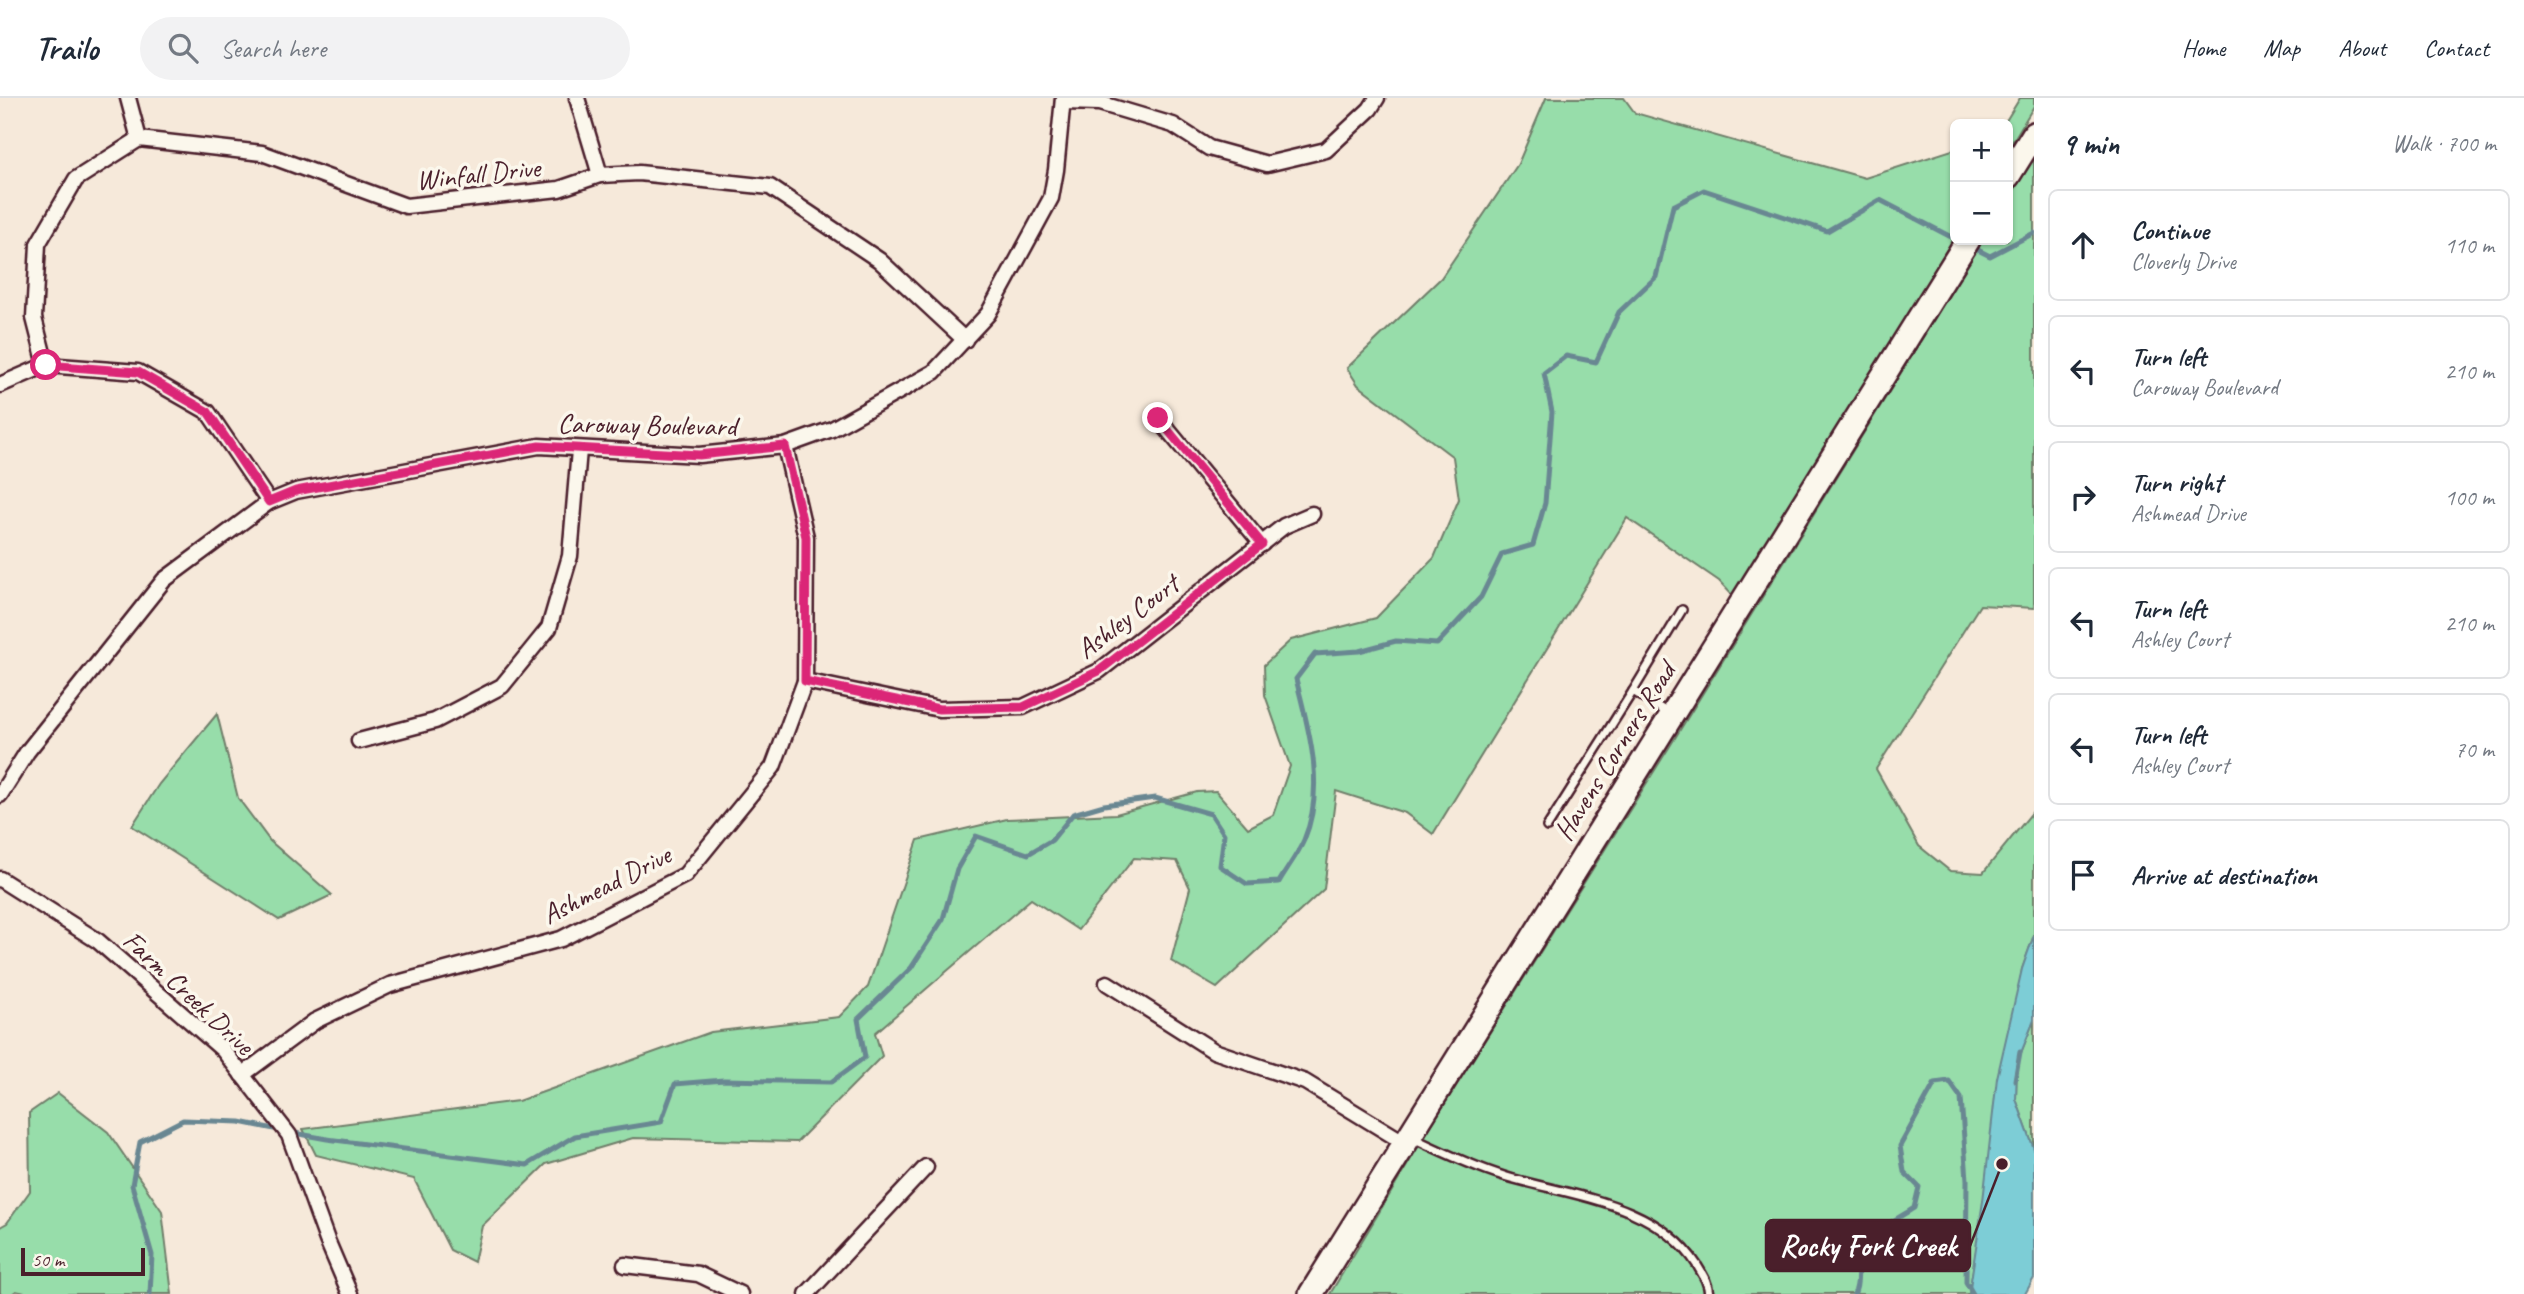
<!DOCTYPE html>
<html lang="en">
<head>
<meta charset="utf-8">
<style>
  :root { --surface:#fff; --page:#f2f2f3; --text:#1f2937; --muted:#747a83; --line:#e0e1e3 }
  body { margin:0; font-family:Caveat,sans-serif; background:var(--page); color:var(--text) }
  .controls { position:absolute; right:21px; top:21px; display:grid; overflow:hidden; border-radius:10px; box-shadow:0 2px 5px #0004 }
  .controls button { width:63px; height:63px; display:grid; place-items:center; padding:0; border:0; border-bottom:2px solid var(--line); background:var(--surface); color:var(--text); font:35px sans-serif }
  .scale { position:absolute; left:21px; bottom:18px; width:124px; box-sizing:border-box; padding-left:7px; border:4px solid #4a1f2b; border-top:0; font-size:19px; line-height:24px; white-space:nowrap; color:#4a1f2b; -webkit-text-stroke:5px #fbf7ec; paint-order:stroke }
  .stop { position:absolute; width:21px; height:21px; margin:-16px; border:5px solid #db2777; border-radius:50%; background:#fff }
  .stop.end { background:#db2777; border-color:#fff; box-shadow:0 2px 7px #0008 }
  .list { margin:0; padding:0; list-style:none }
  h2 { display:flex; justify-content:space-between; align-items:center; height:91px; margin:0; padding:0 28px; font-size:30px }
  h2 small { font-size:23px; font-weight:400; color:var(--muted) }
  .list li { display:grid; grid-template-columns:46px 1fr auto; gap:21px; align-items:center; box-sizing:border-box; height:112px; margin:0 14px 14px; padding:0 14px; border:2px solid var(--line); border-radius:10px }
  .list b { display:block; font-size:26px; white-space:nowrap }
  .list p { margin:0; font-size:23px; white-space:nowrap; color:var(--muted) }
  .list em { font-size:23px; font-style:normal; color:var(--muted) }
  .icon { flex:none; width:38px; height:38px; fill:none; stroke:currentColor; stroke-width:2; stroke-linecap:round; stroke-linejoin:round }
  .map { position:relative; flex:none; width:2034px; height:1196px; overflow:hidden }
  header { display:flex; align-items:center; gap:42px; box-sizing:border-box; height:98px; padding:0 35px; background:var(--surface); border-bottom:2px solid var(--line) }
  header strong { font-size:33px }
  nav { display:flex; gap:38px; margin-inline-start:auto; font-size:24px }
  .search { width:490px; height:63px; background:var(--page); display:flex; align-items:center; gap:18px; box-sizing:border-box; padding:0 24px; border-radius:38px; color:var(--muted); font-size:26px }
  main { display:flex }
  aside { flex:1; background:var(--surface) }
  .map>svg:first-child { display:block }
</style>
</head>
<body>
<header>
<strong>Trailo</strong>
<div class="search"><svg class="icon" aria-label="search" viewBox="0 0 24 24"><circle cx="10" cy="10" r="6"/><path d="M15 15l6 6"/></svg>Search here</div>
<nav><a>Home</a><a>Map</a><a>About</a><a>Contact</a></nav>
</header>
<main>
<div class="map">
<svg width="2034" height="1196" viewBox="0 0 2034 1196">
  <rect width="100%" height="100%" fill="#f6e9da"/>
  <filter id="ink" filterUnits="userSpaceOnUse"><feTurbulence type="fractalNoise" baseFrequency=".0143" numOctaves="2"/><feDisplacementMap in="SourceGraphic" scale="14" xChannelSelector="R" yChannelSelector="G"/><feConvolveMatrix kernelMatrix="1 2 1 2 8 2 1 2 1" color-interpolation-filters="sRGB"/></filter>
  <g filter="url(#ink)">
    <!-- green -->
    <g fill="#97ddaa" stroke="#707e6a" stroke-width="2">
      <polygon points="1546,0 1624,0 1635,15 1865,80 1955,51 1955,138 1735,500 1719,483 1627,420 1433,736 1405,715 1336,693 1324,791 1217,890 1171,863 1190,790 1177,763 1134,760 1078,832 1031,801 875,935 882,958 797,1044 633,1040 546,1066 482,1128 474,1164 450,1152 414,1081 316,1057 303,1031 518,1003 711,934 839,919 868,889 918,742 1007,721 1116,716 1197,694 1216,693 1248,730 1273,717 1290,668 1265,597 1264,567 1291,542 1376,520 1434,460 1459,401 1453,359 1358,287 1347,270 1441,180 1518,66"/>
      <polygon points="2020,0 2034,0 2034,8 2008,51 2008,26 2004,26"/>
      <polygon points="2034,60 2034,510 1980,507 1876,671 1919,748 1950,773 1983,775 2034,712 2034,837 2022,871 1969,1196 1330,1196 1429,1031 1670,648 1983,142 2008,142 2008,102"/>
      <polygon points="217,616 238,700 270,743 332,797 279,822 132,728 159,686"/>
      <polygon points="2034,922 2034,1051 2016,1001 2017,965"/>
      <polygon points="58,995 108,1034 162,1113 172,1196 30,1196 16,1193 12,1196 0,1196 0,1129 7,1125 30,1093 29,1015"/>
    </g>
    <!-- water -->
    <polygon fill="#7dcdd6" stroke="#698792" stroke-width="2" points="2034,837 2034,922 2017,965 2016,1001 2034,1051 2034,1180 2025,1196 1969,1196 1983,1103 1997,980 2022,871"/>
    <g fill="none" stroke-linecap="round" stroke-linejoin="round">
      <!-- stream -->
      <g stroke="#698792" stroke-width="5">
        <polyline points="1970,148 1990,158 2034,135"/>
        <polyline points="2015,982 2020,954"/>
        <path d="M 289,1034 L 327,1041 L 527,1067 L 575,1038 L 661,1024 L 675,986 L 724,982 L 831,984 L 865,959 L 858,921 L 911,870 L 943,821 L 957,771 L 976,738 L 1028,756 L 1052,742 L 1073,716 L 1104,707 L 1155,700 L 1211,716 L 1224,736 L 1220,768 L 1247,786 L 1279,784 C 1287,770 1298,756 1304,742 C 1326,690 1309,632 1296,581 L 1315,556 L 1359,553 L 1396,543 L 1437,546 L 1481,499 L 1502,456 L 1533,447 L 1545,405 L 1552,314 L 1544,275 L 1566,258 L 1596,264 L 1619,214 L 1656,179 L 1673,108 L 1704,92 L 1827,133 L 1880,102 L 1955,141"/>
        <polyline points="150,1196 152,1157 132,1087 140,1044 183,1022 240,1024 279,1032"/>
        <path d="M 1854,1196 C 1860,1186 1856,1174 1859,1163 C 1866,1134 1891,1125 1914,1110 L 1919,1089 L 1904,1074 L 1900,1048 L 1935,985 L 1949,983 L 1961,1000 L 1967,1082 L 1966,1184 L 1973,1196"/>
      </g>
      <!-- lane casing -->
      <g stroke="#4a1f2b" stroke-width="12">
        <g id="lane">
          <polyline points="1633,593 1682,512"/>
          <polyline points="1547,729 1633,593 1668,615"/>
          <path d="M 1413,1040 C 1444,1055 1474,1069 1507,1079 C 1572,1098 1657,1105 1697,1167 C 1703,1177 1708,1184 1709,1196"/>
        </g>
      </g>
      <!-- street casing -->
      <g stroke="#4a1f2b" stroke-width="19">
        <g id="street">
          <polyline points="128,0 139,41"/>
          <polyline points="577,0 600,77"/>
          <polyline points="1063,4 1099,5 1173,27 1209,50 1267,66 1326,52 1370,11 1377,0"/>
          <polyline points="46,267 34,220 38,146 76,81 139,41 262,55 406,108 559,91 600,77 639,75 770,89 879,162 965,242"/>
          <polyline points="0,287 46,267 138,274 208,314 269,404"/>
          <polyline points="1158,320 1262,446"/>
          <polyline points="805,583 939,611 1023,609 1099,573 1284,428 1312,416"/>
          <polyline points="359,643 435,623 502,588 549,530 570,458 579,352"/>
          <polyline points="0,697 27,654 164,482 269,404 296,393 539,348 699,357 785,348 832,331 934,274 988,216 1051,100 1056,72 1063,0"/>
          <polyline points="0,781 98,843 223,952 289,1037 327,1142 350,1196"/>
          <polyline points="1107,885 1214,953 1305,984 1405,1045"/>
          <polyline points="242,977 315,923 390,887 561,841 685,777 773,669 805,583 806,439 785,348"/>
          <polyline points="625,1167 698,1176 740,1196"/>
          <polyline points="807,1196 926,1069"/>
        </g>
      </g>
      <!-- primary casing -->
      <g stroke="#4a1f2b" stroke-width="28">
        <g id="primary">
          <polyline points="2008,78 2034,36"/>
          <polyline points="1311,1196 1968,142"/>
        </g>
      </g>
      <!-- lane -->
      <use href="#lane" stroke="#fbf7ec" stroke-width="7"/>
      <!-- street -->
      <use href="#street" stroke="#fbf7ec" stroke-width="14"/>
      <!-- primary -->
      <use href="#primary" stroke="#fbf7ec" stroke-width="23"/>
    </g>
  </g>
  <g fill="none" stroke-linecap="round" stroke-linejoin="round" filter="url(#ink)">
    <!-- route -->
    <polyline stroke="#db2777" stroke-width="9" points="46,267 138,274 208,314 269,404 296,393 539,348 699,357 785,348 806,439 805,583 939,611 1023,609 1099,573 1262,446 1158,320"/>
  </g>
  <g text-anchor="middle" stroke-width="7" stroke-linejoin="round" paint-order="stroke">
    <!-- street labels -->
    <g font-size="28" fill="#4a1f2b" stroke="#fbf7ec">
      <text transform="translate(478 75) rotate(-6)" y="10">Winfall Drive</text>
      <text transform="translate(647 326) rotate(1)" y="10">Caroway Boulevard</text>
      <text transform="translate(1127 518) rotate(-37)" y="10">Ashley Court</text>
      <text transform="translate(1614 653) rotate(-58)" y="10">Havens Corners Road</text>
      <text transform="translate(606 786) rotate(-27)" y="10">Ashmead Drive</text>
      <text transform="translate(189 894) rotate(43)" y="10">Farm Creek Drive</text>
    </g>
  </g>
  <!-- callouts -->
  <path fill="none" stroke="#4a1f2b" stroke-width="2.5" d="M2002 1066L1970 1148"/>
  <circle fill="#4a1f2b" stroke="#fbf7ec" stroke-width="2.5" cx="2002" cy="1066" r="7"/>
  <rect fill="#4a1f2b" stroke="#4a1f2b" stroke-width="2.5" x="1766" y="1122" width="204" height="51" rx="7"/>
  <g font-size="30" text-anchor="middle" font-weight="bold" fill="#fff">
    <text x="1868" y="1158">Rocky Fork Creek</text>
  </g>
</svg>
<div class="controls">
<button>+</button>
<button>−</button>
</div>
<div class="scale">50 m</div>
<div class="stop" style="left:46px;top:267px"></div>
<div class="stop end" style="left:1158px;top:320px"></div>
</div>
<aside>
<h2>9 min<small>Walk · 700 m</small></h2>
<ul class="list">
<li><svg class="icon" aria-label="ahead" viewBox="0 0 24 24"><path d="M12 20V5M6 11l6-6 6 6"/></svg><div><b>Continue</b><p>Cloverly Drive</p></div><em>110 m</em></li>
<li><svg class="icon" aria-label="left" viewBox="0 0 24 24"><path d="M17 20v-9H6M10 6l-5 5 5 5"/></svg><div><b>Turn left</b><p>Caroway Boulevard</p></div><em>210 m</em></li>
<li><svg class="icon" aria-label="right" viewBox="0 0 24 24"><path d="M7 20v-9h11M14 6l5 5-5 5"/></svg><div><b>Turn right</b><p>Ashmead Drive</p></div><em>100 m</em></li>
<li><svg class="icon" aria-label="left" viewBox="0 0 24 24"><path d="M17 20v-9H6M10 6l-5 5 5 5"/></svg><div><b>Turn left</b><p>Ashley Court</p></div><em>210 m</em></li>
<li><svg class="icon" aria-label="left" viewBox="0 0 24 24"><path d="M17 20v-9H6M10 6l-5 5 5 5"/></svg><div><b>Turn left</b><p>Ashley Court</p></div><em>70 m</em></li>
<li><svg class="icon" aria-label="arrive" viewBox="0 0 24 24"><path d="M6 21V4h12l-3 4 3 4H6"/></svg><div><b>Arrive at destination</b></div></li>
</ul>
</aside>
</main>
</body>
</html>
